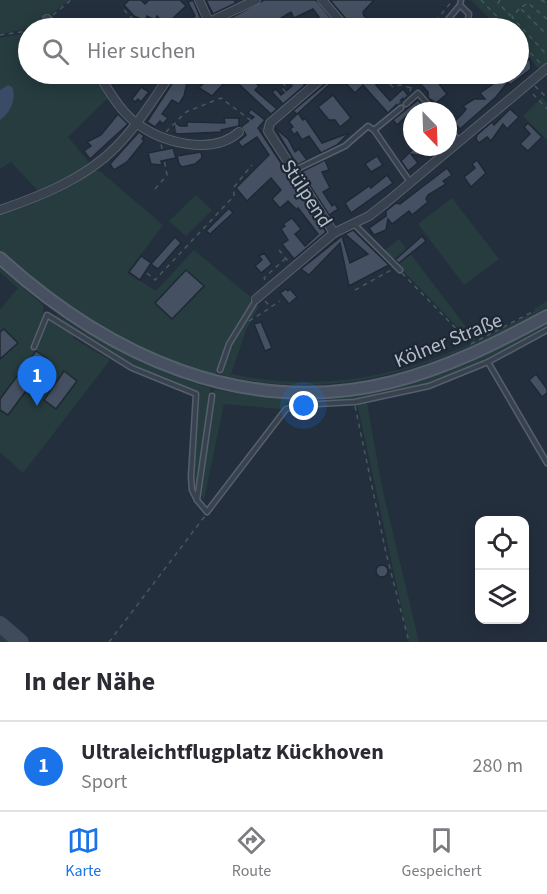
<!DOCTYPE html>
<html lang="de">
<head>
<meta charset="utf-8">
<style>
  :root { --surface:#fff; --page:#f7f7f7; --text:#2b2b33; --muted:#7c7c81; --line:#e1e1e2; --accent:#1a73e8 }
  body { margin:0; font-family:"Source Sans 3",sans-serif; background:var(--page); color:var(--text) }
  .controls { position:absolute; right:18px; bottom:18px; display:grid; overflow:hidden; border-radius:12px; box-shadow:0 3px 15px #0003 }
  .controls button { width:54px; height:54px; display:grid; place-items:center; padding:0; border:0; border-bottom:2px solid var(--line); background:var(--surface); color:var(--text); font:30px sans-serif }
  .compass { position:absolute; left:403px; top:102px; width:54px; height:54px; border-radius:50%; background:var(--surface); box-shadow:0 3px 15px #0003; rotate:157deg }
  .you { position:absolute; left:304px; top:406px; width:21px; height:21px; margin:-15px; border:4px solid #fff; border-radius:50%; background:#1a73e8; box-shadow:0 0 0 9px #1a73e833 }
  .badge { display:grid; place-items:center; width:39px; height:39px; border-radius:50%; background:var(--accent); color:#fff; font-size:20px; font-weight:700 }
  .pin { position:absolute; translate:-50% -50px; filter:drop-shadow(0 2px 3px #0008) }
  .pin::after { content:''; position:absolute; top:32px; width:21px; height:18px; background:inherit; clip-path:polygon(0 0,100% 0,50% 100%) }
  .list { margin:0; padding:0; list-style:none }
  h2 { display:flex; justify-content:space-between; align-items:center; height:78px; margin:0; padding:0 24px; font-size:26px }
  h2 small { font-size:20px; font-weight:400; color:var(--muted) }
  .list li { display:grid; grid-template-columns:39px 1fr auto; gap:18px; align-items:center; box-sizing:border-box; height:90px; padding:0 24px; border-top:2px solid var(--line) }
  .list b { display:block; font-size:22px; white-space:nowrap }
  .list p { margin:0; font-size:20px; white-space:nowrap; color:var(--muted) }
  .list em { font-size:20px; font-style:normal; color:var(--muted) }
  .icon { flex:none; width:33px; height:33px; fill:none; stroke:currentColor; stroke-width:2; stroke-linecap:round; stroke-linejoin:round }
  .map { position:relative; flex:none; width:547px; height:642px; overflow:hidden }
  .search { position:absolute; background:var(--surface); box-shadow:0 3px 15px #0003; left:18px; right:18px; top:18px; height:66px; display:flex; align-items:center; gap:15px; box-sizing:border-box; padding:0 21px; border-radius:33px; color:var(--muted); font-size:22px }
  .sheet { height:168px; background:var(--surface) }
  nav { display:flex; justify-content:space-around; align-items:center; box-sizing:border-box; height:84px; border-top:2px solid var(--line); background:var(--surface); font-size:16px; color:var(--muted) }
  nav a { display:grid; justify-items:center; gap:3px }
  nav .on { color:var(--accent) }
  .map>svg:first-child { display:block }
</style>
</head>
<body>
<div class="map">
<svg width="547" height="642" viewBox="0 0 547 642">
  <rect width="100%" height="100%" fill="#242f3e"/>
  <!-- green -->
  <g fill="#263c3f">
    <polygon points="0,0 70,0 33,28 0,34"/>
    <polygon points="471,0 547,0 547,64 540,70 519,48 518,28 499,28"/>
    <polygon points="28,33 28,74 89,74 109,97 68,137 91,165 40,193 11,162 0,169 0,38"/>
    <polygon points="542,97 547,103 547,140 523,116"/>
    <path d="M 94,170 L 101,172 L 163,225 L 127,273 L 156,291 L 194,250 L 253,299 L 229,341 L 216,374 C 135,353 61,311 0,252 L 0,212 Z"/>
    <polygon points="196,195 212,210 186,236 169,221"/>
    <polygon points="452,198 499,259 464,285 418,224"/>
    <polygon points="399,239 476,340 472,342 384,251"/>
    <path d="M 0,268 L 43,305 L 43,311 L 52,317 L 57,315 C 107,346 154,372 211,388 L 195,493 L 192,473 L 199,392 L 151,374 L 74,333 L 73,338 L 110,360 L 23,473 L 0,452 L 0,310 L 18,288 L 0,272 Z"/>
    <path d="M 547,301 L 547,307 C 444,365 342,404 222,375 L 234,337 L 255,305 L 259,306 L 246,330 L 231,374 C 345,398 436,366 535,311 L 534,309 Z"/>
    <path d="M 547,323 L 547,328 C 479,366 406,398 327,404 C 313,405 299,402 286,403 L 281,409 L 224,404 L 204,500 L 200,495 L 214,389 C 335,414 442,382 547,323 Z"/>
    <polygon points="367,403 382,487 419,642 409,642 362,425 357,404"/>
    <polygon points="0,618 27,642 0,642"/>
  </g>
  <!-- water -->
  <path fill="#394c67" d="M 8,85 L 12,87 C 17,99 10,113 0,120 L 0,90 Z"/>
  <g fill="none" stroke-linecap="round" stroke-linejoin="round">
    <!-- taxiway -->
    <polyline stroke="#3f4a5a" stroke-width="16" points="0,624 21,642"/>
  </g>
  <!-- building -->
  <g fill="#455162" stroke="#1f2835" stroke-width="1.5">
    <polygon points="129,0 141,0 145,4 149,0 180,0 186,6 170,21 178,28 169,28 157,16 155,20 147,16 145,21 134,16 124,5"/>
    <polygon points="193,0 201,19 190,28 181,28 195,16 188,2"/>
    <polygon points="206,0 234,0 236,3 213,14"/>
    <polygon points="264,0 316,0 339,28 303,28 319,17 313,9 294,18 291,12 271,24 274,28 236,28 233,24 223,28 212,28"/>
    <polygon points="330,0 374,0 363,12 364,16 375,22 371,28 359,22 351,25"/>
    <polygon points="530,59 531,69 510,85 508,82 496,97 460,129 454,122 463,113 466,109 463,106 474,99 485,99 480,93 508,74 519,74 519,63 523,64"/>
    <polygon points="213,74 222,74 228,79 212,96 199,88"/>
    <polygon points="228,74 251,74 248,76 259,86 255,90 277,109 271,114"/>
    <polygon points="266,74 308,74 300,80 305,85 283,104 272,92 276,89 281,95 292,86 282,74 273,81"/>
    <polygon points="333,74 357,74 360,77 363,74 386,74 376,85 390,101 403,89 407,94 388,113 363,85 355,93 339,76 298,113 303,120 305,118 322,143 349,133 337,145 321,153 309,136 302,140 297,132 294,135 290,129 293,127 289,122 297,114 293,111 331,79"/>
    <polygon points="422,74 431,74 447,94 436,103 428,98 428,92 419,82"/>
    <polygon points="444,74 466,74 453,84"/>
    <polygon points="177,76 187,83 184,96 179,104 172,100 162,114 168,118 163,124 160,121 155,127 147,122"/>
    <polygon points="141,87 149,92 141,102 138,99 135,102 132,99"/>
    <polygon points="333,95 351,118 340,127 335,120 329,120 318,107"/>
    <polygon points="418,100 427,109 412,111 397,125 393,120"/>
    <polygon points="251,109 265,120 258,128 326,232 294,259 282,244 288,240 281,229 285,226 283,224 292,218 301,229 295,234 305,246 318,234 298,208 297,210 288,201 280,208 272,199 281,190 271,178 247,201 236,188 269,155 257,137 242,147 238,142 246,135 241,127 254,117 248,113"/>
    <polygon points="510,109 519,117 507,129 503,124 491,141 487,137 479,143 476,139 477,135 492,122 494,125"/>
    <polygon points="118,114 128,124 90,159 84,151 91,146 87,142 101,135"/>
    <polygon points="224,118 239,118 239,126 221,130 222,132 177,134 175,132 174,122 180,126 187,126 187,122 190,122 225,123"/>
    <polygon points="528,123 542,137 528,151 520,144 530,134 524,127"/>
    <polygon points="275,128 288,139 295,152 299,149 307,160 297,165"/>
    <polygon points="139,132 144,136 142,139 144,141 127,162 114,170 110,164"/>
    <polygon points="415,147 434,147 433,151 425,156 411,154 418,163 408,171 401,161"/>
    <polygon points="173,148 176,158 161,161 162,165 151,164 148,153"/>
    <polygon points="201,152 202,158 195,164 182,167 179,164 177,156"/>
    <polygon points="377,156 383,165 371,172 365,164"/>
    <polygon points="325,160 329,170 322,172 330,188 323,192 332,206 335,204 338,209 329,215 301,172"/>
    <polygon points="477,160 486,173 471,187 464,177 475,168 472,164"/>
    <polygon points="447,168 452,175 443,181 446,184 428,195 426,199 428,202 412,215 409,211 392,224 388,219 386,230 374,235 369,228 386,216 386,211 396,203 400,204"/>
    <polygon points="387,175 393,183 351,213 345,203 369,186 371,188"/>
    <polygon points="229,208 233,213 210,234 206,231"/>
    <polygon points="353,230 389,265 349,286 340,243 309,275 301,269 342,236 350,263 368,254 345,234"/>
    <polygon points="422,236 426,241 399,263 395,260"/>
    <polygon points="175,237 181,243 158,269 151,264"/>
    <polygon points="264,253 272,264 261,273 255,266 262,260 259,256"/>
    <polygon points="141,256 151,263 140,280 129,272"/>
    <polygon points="186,270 204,286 172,319 155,303"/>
    <polygon points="286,289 288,291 290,289 297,297 289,304 280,293"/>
    <polygon points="261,322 272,348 265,351 254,324"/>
    <polygon points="4,329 18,343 0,359 0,332"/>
    <polygon points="36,351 49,360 8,415 0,410 0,399"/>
    <polygon points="64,371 77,381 56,409 44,400"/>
    <polygon points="536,374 547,389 547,393 542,397 529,380"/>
    <circle cx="382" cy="571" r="6"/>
  </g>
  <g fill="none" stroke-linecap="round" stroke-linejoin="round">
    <!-- service casing -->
    <g stroke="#565f6c" stroke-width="7">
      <g id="service">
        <polyline points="461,0 460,5 469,14 466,28"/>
        <polyline points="441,28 460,5"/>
        <polyline points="406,104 418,93 434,111"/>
        <polyline points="448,128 459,141"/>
        <polyline points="374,130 410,182"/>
        <polyline points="293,171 345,146 368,126 374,130 401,108"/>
        <polyline points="354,224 400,270"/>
        <polyline points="34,347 47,315 132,368 196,394 191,477 192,490 197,500"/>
        <polyline points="488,362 547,463"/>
        <polyline points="220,370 229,344 256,300"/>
        <polyline points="212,396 197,500 207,512 286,409 298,405 355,402 429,386 488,362 547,330"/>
      </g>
    </g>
    <!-- minor casing -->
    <g stroke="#565f6c" stroke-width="10">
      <g id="minor">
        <polyline points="199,0 209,22"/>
        <polyline points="322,0 346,28"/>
        <polyline points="47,19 56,28"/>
        <polyline points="204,28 209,22 256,0"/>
        <path d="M 98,74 C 108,89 120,111 135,122 C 162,143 212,156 239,132"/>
        <polyline points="327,74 270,123 268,131 334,233"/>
        <path d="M 0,210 C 41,196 86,178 116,147 C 138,125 154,98 171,74"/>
        <polyline points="256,299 334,233 369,216 387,202 547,68"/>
      </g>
    </g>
    <!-- secondary casing -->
    <g stroke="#565f6c" stroke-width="14">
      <path id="secondary" d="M 0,258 C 108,356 244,419 392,382 C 447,368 497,343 547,316"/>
    </g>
    <!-- path -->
    <g stroke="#44595c" stroke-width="1.5" stroke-dasharray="4.5 4.5" stroke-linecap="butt">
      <polyline points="481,0 508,28"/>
      <polyline points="500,0 498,3 511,16"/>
      <polyline points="541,0 547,3"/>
      <polyline points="519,9 512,17 547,55"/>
      <polyline points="124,10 133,19 152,27 158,23 164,28"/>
      <polyline points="53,15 71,0"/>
      <polyline points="239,16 245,28"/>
      <polyline points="547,19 528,3 520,8 547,35"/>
      <polyline points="35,28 42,23"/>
      <polyline points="430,28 453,0"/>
      <polyline points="0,35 28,31"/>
      <polyline points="518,40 540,63"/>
      <polyline points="263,74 270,81"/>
      <polyline points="277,75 286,87 283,89 287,94 285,97"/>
      <polyline points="383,78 393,87 400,85 411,88"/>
      <polyline points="535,86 547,98"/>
      <polyline points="533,94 547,109"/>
      <polyline points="397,104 410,91 416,74"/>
      <polyline points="166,132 186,112 221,98 262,129"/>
      <polyline points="155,189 167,175 161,144"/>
      <polyline points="279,250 288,261"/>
      <polyline points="147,273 155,280 234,196 234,187 252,165"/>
      <polyline points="402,273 471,344 534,311"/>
      <polyline points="265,280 264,278 286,258"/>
      <polyline points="355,290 393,269"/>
      <polyline points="265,301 271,307 280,301"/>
      <polyline points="249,321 270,308"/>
      <polyline points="355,406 386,553 409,642"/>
      <polyline points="109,642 205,516"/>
    </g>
    <!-- service -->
    <use href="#service" stroke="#38414e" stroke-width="4"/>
    <!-- minor -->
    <use href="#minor" stroke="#38414e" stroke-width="8"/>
    <!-- secondary -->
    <use href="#secondary" stroke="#465061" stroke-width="10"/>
  </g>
  <g text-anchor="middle" stroke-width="4.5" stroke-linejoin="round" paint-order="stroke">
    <!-- street labels -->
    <g font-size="20" fill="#b4bcc9" stroke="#1d2633">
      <text transform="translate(307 193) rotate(57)" y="7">Stülpend</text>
      <text transform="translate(448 340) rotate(-22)" y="7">Kölner Straße</text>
    </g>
  </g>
</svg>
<div class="controls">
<button><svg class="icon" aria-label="locate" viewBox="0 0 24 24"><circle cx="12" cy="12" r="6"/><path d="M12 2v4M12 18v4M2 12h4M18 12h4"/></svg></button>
<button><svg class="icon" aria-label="layers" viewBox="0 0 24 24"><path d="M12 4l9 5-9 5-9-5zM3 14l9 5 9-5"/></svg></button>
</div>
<svg class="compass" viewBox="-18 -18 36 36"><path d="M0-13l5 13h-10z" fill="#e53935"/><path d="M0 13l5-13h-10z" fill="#7c7c81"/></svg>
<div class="you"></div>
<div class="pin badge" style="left:37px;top:406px">1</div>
<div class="search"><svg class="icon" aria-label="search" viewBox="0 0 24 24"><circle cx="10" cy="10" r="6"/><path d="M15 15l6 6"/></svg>Hier suchen</div>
</div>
<section class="sheet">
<h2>In der Nähe<small></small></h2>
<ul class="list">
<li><span class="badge">1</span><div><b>Ultraleichtflugplatz Kückhoven</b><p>Sport</p></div><em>280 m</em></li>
</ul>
</section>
<nav>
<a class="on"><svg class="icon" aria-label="map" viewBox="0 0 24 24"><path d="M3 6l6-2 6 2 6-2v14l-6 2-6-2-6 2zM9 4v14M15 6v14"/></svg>Karte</a>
<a><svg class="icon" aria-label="directions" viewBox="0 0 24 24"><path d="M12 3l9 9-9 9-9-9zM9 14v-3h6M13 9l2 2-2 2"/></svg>Route</a>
<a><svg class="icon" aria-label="saved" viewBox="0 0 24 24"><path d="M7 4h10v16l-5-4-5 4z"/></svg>Gespeichert</a>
</nav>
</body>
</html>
